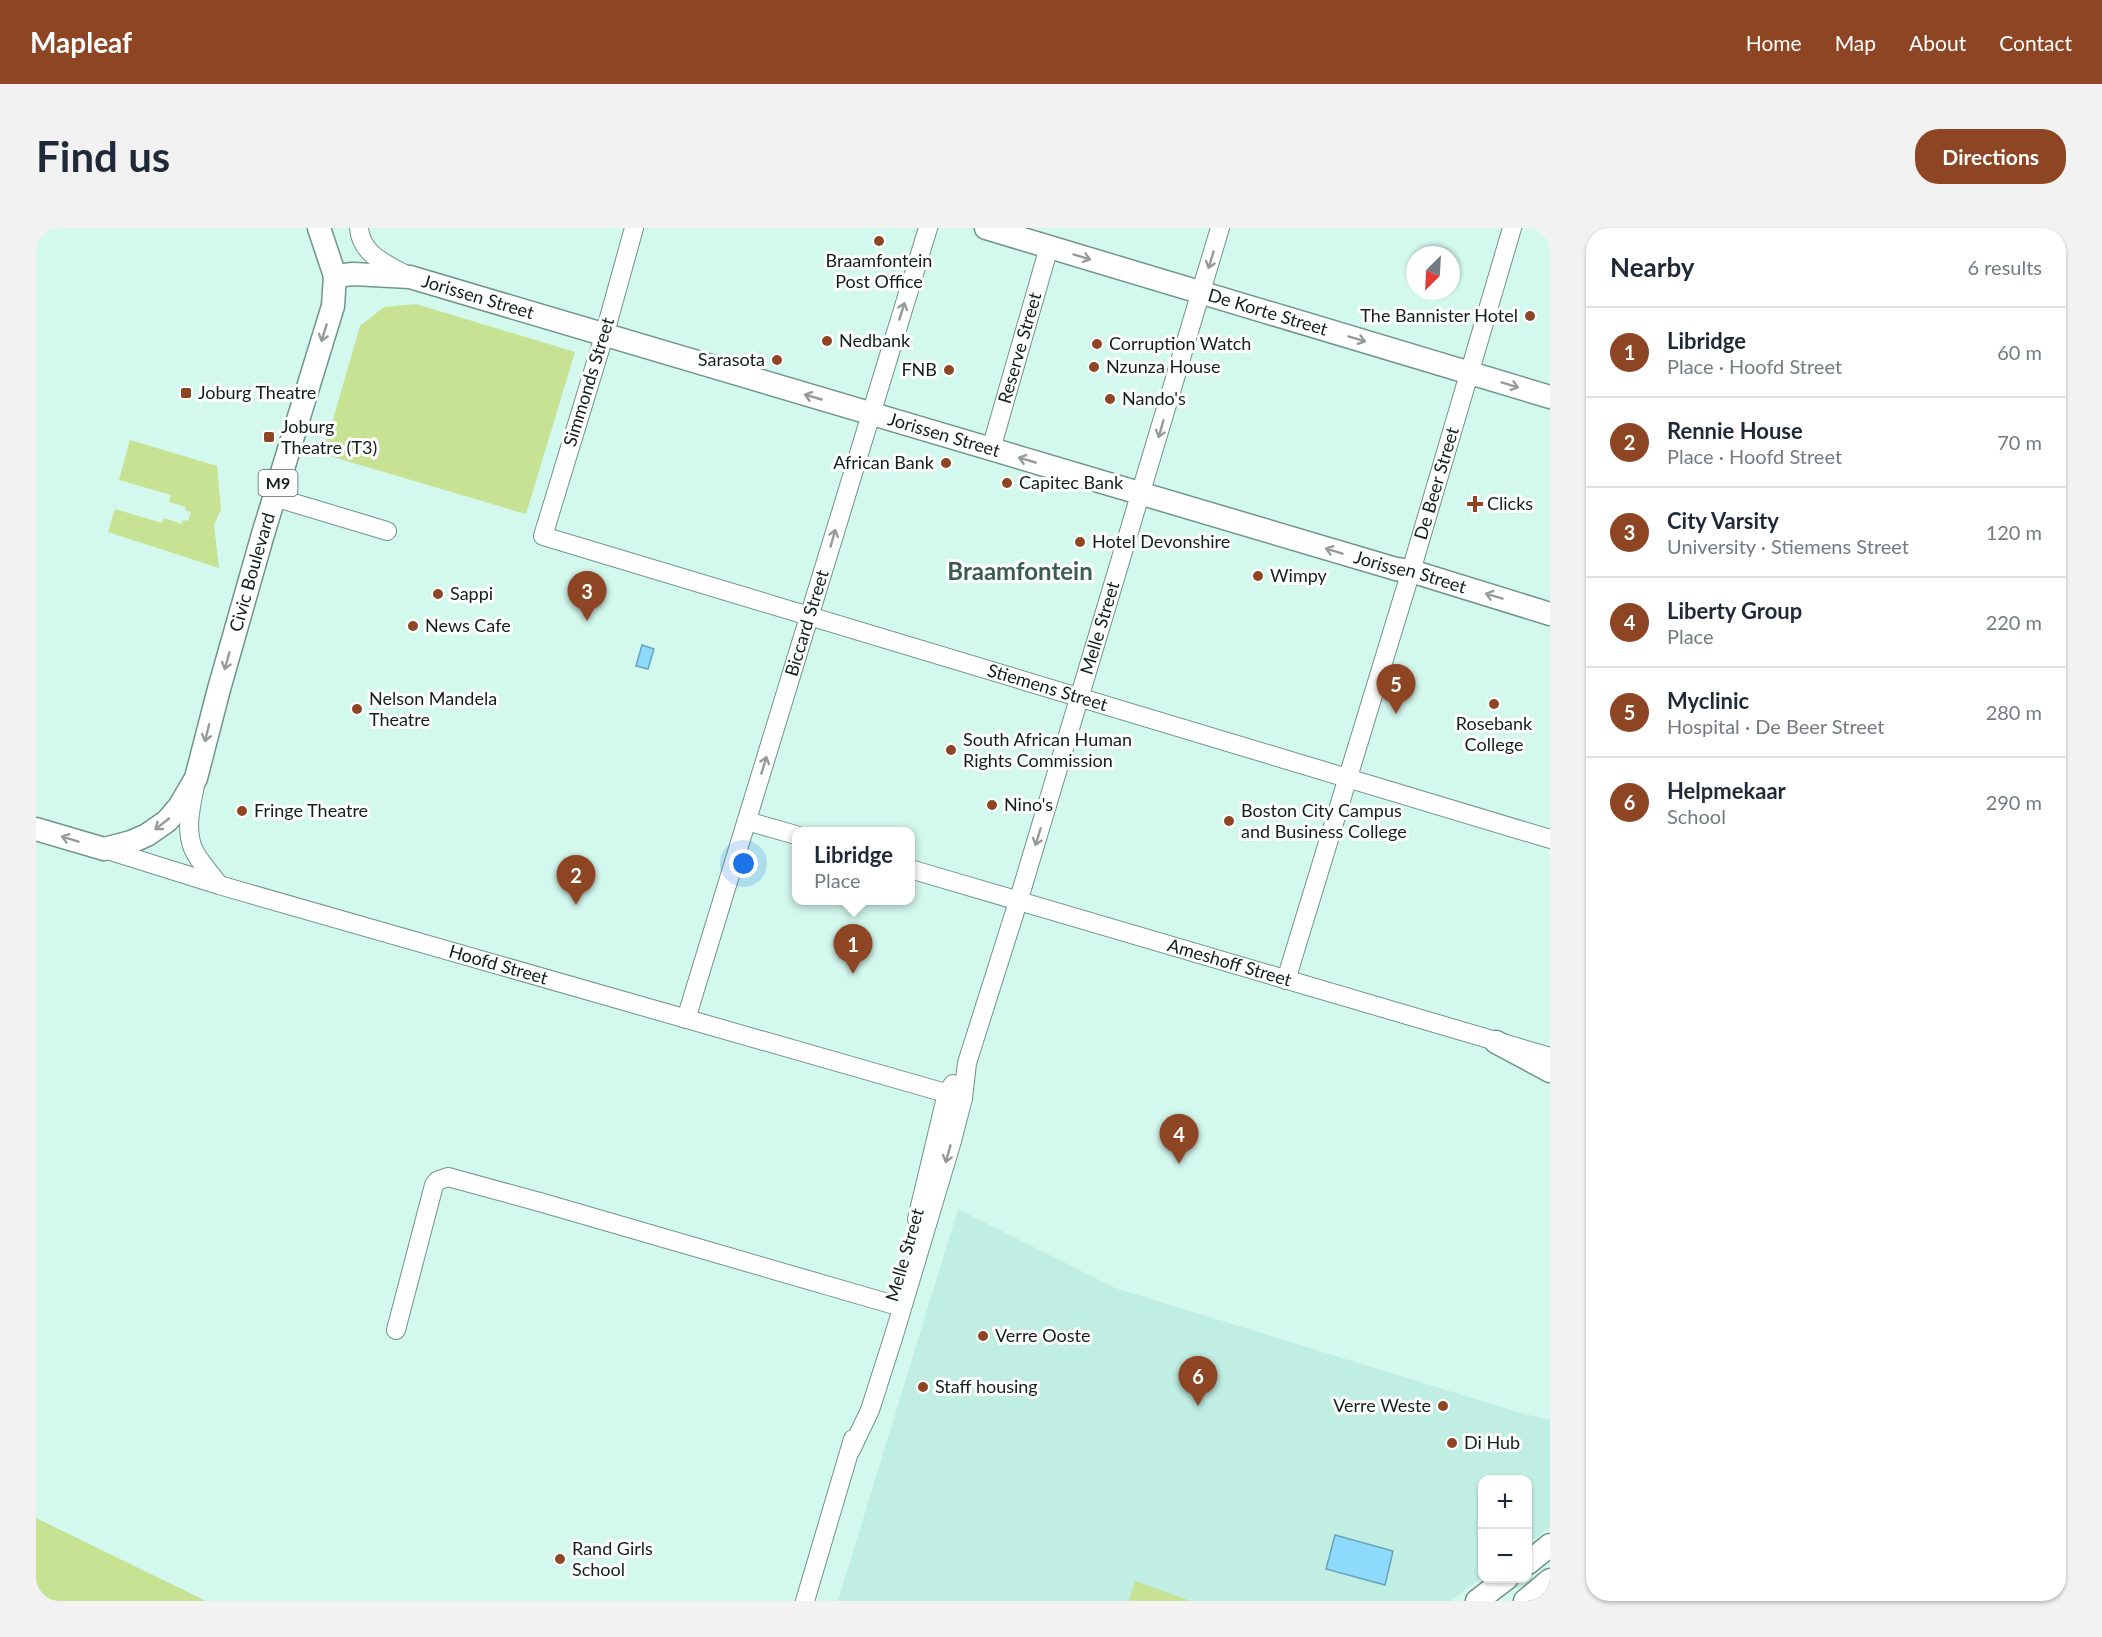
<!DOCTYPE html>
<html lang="en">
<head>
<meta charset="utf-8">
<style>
  :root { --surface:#fff; --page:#f2f2f3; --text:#1f2937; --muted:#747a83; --line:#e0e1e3; --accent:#8d4523 }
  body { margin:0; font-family:Lato,sans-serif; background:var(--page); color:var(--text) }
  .controls { position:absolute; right:18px; bottom:18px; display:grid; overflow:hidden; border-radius:12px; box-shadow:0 2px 4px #0004 }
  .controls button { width:54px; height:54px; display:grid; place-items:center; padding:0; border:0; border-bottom:2px solid var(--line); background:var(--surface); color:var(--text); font:30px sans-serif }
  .compass { position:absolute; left:1370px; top:18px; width:54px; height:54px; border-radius:50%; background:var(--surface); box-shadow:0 2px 4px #0004; rotate:204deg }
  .you { position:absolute; left:708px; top:636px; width:21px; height:21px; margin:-15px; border:4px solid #fff; border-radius:50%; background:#1a73e8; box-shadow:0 0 0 9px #1a73e833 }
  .badge { display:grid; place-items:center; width:39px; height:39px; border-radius:50%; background:var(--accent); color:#fff; font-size:20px; font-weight:700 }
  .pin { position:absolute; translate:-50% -50px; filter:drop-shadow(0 2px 3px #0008) }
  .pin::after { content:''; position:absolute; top:32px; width:21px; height:18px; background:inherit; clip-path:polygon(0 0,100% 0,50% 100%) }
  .popup { position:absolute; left:756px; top:599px; width:123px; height:78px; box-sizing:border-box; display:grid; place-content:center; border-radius:12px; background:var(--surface); filter:drop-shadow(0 2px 4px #0005); font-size:20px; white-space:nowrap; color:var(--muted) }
  .popup b { font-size:22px; color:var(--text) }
  .popup::after { content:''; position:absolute; left:50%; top:100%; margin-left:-12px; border:12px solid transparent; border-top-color:var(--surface) }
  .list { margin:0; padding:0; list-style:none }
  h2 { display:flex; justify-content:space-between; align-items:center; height:78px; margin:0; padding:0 24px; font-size:26px }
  h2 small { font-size:20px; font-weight:400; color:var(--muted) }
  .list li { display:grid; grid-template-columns:39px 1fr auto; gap:18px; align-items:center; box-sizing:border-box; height:90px; padding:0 24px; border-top:2px solid var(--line) }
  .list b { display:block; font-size:22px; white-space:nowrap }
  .list p { margin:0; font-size:20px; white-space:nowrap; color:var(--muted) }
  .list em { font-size:20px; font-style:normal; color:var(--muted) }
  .map { position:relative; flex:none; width:1514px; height:1373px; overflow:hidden; border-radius:24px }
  header { display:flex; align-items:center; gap:36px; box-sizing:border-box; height:84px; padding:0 30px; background:var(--accent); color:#fff }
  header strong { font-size:28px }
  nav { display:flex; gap:33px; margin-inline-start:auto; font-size:21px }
  .intro { display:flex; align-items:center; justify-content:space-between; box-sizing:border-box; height:144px; padding:0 36px }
  h1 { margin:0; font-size:42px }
  .button { padding:15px 27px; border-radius:24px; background:var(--accent); color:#fff; font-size:21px; font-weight:700 }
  main { display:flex; gap:36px; padding:0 36px }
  aside { flex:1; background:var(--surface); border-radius:24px; box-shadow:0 2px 4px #0004 }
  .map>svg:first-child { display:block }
</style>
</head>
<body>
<header>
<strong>Mapleaf</strong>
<nav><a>Home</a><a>Map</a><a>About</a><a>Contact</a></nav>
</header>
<div class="intro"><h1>Find us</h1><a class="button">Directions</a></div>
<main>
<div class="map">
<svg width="1514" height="1373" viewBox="0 0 1514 1373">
  <rect width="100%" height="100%" fill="#d3f8ee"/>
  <!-- built -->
  <polygon fill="#c0eee2" points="922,981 1079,1060 1488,1186 1514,1192 1514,1299 1492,1316 1492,1252 1446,1252 1446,1349 1414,1373 802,1373"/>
  <!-- green -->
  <g fill="#c7e292">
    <polygon points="380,76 539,124 490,286 287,226 324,98 348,79"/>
    <polygon points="94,212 181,238 185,281 178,297 183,340 72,304 79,281 126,295 128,290 145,296 147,292 152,293 155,284 149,282 150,279 133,274 135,267 83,252"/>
    <polygon points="0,1290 170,1373 0,1373"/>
    <polygon points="1099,1353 1155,1373 1093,1373"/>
  </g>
  <!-- water -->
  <g fill="#8edafd" stroke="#69a2ba" stroke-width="1.5">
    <polygon points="606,417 618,421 612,441 600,438"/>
    <polygon points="1299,1307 1357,1323 1349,1357 1290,1341"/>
  </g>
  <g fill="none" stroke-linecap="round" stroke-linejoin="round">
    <!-- minor casing -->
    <g stroke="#71948b" stroke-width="20">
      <g id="minor">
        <path d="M 323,0 C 325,27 352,37 372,48"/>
        <path id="s1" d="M 598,0 L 568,108 L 507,308 L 1514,611"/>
        <path id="s2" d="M 955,221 L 1013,19"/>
        <polyline points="238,269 351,303"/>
        <path d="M 159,557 C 156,575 150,595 155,614 C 158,629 174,644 183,657"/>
        <polyline points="711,593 760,607"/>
        <path id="s3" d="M 68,621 L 183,657 L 927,870"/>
        <path id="s4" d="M 874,641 L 1514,829"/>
        <path id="s5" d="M 1250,752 L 1375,343 L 1476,0"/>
        <path id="s6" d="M 650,791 L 892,0"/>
        <polyline points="881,991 911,865 917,856"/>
        <polyline points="360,1102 398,957 401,953 412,949 507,975 855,1076"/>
        <path id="s7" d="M 815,1222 L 834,1182 L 858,1107 L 916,913 L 927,870 L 931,835 L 982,674 L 1184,0"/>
        <polyline points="769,1373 817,1211"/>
      </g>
    </g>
    <!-- major casing -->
    <g stroke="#71948b" stroke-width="25">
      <g id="major">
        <path id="s8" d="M 950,0 L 1514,169"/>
        <path id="s9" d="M 299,48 L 317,46 L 374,49 L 1360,341 L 1375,343 L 1514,386"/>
        <path id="s10" d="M 0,601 L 68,621 L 95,614 L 111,607 L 131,593 L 143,579 L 160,550 L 183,461 L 227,306 L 297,78 L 299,48 L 283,0"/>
        <polyline points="1460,814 1514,843"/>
        <polyline points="1492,1335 1514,1317"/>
        <polyline points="1441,1373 1471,1350"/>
        <polyline points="1489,1373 1514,1352"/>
      </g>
    </g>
    <!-- minor -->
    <use href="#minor" stroke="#fff" stroke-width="18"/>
    <!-- major -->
    <use href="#major" stroke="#fff" stroke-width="22"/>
  </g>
  <!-- one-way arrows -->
  <defs><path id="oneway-shaft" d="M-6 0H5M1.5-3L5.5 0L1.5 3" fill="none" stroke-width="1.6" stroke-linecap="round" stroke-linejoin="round" transform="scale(1.5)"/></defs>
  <g stroke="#949b99">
    <use href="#oneway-shaft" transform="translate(1046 29) rotate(17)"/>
    <use href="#oneway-shaft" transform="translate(1175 32) rotate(107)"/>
    <use href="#oneway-shaft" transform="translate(866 83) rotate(-73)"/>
    <use href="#oneway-shaft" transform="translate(288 105) rotate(107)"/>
    <use href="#oneway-shaft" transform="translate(1321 111) rotate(17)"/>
    <use href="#oneway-shaft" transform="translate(1474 157) rotate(17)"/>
    <use href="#oneway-shaft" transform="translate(777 169) rotate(-164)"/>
    <use href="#oneway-shaft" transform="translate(1125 201) rotate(106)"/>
    <use href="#oneway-shaft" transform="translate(991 232) rotate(-164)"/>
    <use href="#oneway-shaft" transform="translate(797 310) rotate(-74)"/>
    <use href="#oneway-shaft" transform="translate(1298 323) rotate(-163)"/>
    <use href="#oneway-shaft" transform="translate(1458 368) rotate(-163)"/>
    <use href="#oneway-shaft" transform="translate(191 433) rotate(106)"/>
    <use href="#oneway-shaft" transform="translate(171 505) rotate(104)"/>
    <use href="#oneway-shaft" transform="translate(728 537) rotate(-73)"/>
    <use href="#oneway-shaft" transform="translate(126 596) rotate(142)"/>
    <use href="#oneway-shaft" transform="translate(1002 609) rotate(107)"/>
    <use href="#oneway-shaft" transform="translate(34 611) rotate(-163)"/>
    <use href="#oneway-shaft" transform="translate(912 926) rotate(106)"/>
  </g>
  <!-- markers -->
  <g fill="#8d4523" stroke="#fff" stroke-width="2">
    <circle cx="843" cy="13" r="6"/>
    <circle cx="1494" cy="88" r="6"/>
    <circle cx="791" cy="113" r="6"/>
    <circle cx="1061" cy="116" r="6"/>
    <circle cx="741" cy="132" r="6"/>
    <circle cx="1058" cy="139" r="6"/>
    <circle cx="913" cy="142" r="6"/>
    <rect x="144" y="159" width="12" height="12" rx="3"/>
    <circle cx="1074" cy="171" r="6"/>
    <rect x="227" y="203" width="12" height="12" rx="3"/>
    <circle cx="910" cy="235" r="6"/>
    <circle cx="971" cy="255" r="6"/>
    <path d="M1436 267h6v6h6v6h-6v6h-6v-6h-6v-6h6z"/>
    <circle cx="1044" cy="314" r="6"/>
    <circle cx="1222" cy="348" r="6"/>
    <circle cx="402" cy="366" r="6"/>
    <circle cx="377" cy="398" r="6"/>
    <circle cx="1458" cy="476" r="6"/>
    <circle cx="321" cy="481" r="6"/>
    <circle cx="915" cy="522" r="6"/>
    <circle cx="956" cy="577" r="6"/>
    <circle cx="206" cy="583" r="6"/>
    <circle cx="1193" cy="593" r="6"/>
    <circle cx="947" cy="1108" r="6"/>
    <circle cx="887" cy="1159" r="6"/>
    <circle cx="1407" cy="1178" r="6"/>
    <circle cx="1416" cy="1215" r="6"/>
    <circle cx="524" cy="1331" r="6"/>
  </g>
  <g text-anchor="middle" stroke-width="6" stroke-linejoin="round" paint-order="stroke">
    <!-- shield labels -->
    <rect fill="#fff" stroke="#596361" stroke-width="1.5" x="222.5" y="242" width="39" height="26" rx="4.5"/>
    <g font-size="16" font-weight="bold" fill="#12201d">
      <text x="242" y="261">M9</text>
    </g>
    <!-- poi labels -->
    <g font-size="18" fill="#12201d" stroke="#fff" text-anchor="start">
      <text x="843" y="39" text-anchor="middle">Braamfontein<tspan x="843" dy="21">Post Office</tspan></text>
      <text x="1482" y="94" text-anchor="end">The Bannister Hotel</text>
      <text x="803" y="119">Nedbank</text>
      <text x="1073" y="122">Corruption Watch</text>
      <text x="729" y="138" text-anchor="end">Sarasota</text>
      <text x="1070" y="145">Nzunza House</text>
      <text x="901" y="148" text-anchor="end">FNB</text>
      <text x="162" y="171">Joburg Theatre</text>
      <text x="1086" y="177">Nando's</text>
      <text x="245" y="205">Joburg<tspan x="245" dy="21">Theatre (T3)</tspan></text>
      <text x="898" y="241" text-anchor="end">African Bank</text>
      <text x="983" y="261">Capitec Bank</text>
      <text x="1451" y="282">Clicks</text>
      <text x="1056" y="320">Hotel Devonshire</text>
      <text x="1234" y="354">Wimpy</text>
      <text x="414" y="372">Sappi</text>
      <text x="389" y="404">News Cafe</text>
      <text x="333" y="477">Nelson Mandela<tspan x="333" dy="21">Theatre</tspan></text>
      <text x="1458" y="502" text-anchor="middle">Rosebank<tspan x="1458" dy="21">College</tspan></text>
      <text x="927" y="518">South African Human<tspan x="927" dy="21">Rights Commission</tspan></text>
      <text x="968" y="583">Nino's</text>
      <text x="218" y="589">Fringe Theatre</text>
      <text x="1205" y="589">Boston City Campus<tspan x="1205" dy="21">and Business College</tspan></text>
      <text x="959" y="1114">Verre Ooste</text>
      <text x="899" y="1165">Staff housing</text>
      <text x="1395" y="1184" text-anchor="end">Verre Weste</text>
      <text x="1428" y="1221">Di Hub</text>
      <text x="536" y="1327">Rand Girls<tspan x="536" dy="21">School</tspan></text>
    </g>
    <!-- street labels -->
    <g font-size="18" fill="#12201d" stroke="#fff">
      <text dy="6" stroke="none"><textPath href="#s9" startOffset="146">Jorissen Street</textPath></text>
      <text dy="6" stroke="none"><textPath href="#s8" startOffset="294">De Korte Street</textPath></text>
      <text dy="6" stroke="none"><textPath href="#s2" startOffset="105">Reserve Street</textPath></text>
      <text transform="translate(553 154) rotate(-73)" y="6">Simmonds Street</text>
      <text dy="6" stroke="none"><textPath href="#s9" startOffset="632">Jorissen Street</textPath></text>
      <text dy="6" stroke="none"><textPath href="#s5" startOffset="519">De Beer Street</textPath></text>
      <text dy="6" stroke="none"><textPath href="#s10" startOffset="406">Civic Boulevard</textPath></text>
      <text dy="6" stroke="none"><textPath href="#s9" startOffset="1118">Jorissen Street</textPath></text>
      <text dy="6" stroke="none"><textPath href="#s6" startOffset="414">Biccard Street</textPath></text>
      <text dy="6" stroke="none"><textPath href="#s7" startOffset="860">Melle Street</textPath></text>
      <text dy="6" stroke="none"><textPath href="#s1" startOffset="848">Stiemens Street</textPath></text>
      <text dy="6" stroke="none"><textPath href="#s4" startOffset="333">Ameshoff Street</textPath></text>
      <text dy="6" stroke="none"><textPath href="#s3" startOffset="411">Hoofd Street</textPath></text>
      <text transform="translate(869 1027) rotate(-74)" y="6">Melle Street</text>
    </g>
    <!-- district labels -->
    <g font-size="24" font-weight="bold" fill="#3a5c53" stroke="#fff">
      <text x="984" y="352">Braamfontein</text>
    </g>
  </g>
</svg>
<div class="controls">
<button>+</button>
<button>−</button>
</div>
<svg class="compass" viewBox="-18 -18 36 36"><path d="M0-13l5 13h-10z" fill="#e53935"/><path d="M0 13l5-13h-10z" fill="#747a83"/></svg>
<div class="you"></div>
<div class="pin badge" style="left:817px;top:746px">1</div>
<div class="popup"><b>Libridge</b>Place</div>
<div class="pin badge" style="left:540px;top:677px">2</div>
<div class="pin badge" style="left:551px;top:393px">3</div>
<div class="pin badge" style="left:1143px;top:936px">4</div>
<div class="pin badge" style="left:1360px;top:486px">5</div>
<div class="pin badge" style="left:1162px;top:1178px">6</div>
</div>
<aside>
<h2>Nearby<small>6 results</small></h2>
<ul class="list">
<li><span class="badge">1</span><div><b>Libridge</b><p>Place · Hoofd Street</p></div><em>60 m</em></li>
<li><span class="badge">2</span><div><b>Rennie House</b><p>Place · Hoofd Street</p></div><em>70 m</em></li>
<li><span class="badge">3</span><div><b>City Varsity</b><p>University · Stiemens Street</p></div><em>120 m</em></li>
<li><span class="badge">4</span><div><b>Liberty Group</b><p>Place</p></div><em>220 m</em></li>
<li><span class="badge">5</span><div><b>Myclinic</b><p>Hospital · De Beer Street</p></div><em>280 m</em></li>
<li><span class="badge">6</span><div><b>Helpmekaar</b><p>School</p></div><em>290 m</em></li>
</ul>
</aside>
</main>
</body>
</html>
